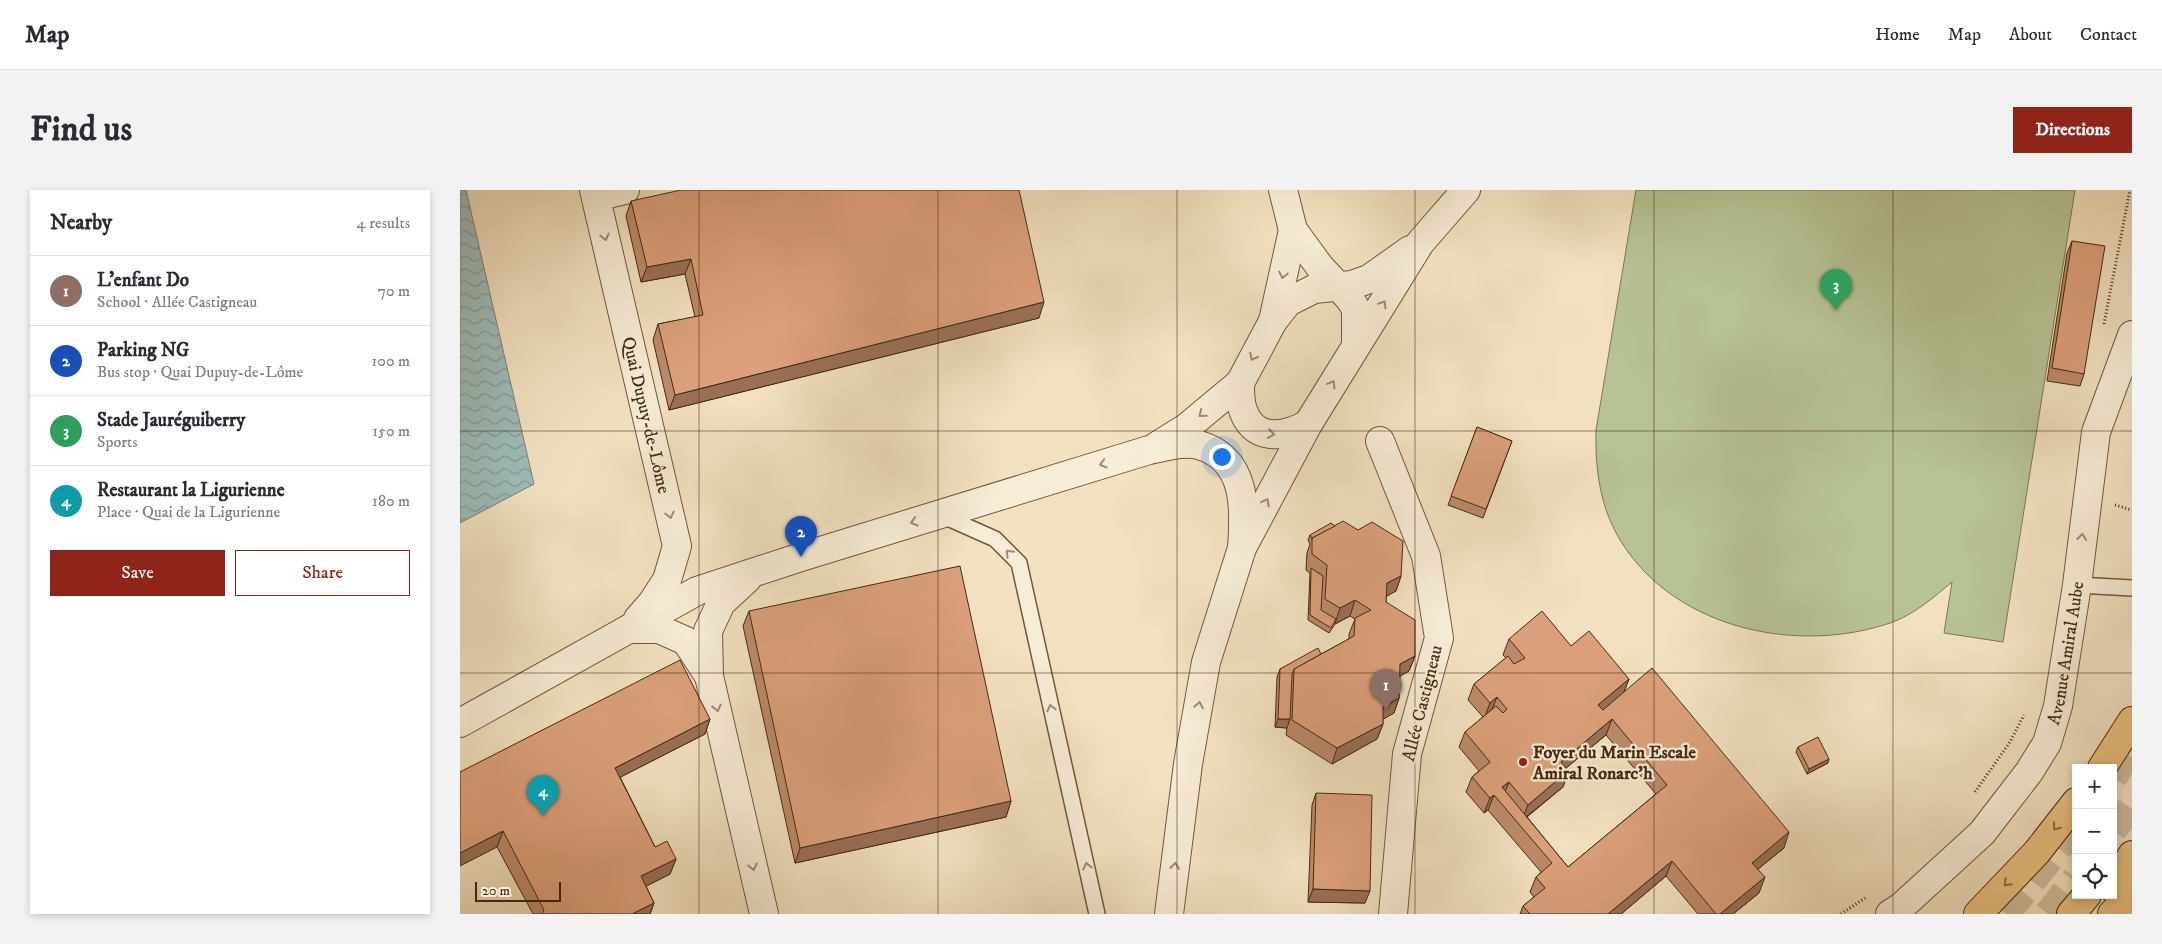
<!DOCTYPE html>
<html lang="en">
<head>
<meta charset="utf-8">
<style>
  :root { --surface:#fff; --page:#f2f2f3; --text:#2b2b33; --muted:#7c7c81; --line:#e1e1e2; --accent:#8f2418 }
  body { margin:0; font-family:"IM FELL DW Pica",serif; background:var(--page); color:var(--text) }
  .controls { position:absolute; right:15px; bottom:15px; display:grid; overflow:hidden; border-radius:0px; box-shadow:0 2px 8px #0003 }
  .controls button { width:45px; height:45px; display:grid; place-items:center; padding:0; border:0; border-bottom:1px solid var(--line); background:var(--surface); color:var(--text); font:25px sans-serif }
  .scale { position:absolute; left:15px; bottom:12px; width:86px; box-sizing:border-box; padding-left:5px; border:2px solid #472912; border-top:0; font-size:14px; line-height:18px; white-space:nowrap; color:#472912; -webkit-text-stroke:4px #f7ecd6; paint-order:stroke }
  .you { position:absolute; left:761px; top:266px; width:18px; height:18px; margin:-12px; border:4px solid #fff; border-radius:50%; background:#1a73e8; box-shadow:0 0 0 8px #1a73e833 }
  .badge { display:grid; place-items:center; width:32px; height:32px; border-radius:50%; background:var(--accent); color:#fff; font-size:16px; font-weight:700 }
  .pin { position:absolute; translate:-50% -41px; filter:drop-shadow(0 1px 2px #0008) }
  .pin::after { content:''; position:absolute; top:26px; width:18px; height:15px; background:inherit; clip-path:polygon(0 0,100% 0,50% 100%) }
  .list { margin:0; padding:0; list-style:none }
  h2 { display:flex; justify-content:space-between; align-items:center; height:65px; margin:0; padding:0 20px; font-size:21px }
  h2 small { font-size:16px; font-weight:400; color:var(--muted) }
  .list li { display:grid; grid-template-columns:32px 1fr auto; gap:15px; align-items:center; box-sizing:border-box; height:70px; padding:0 20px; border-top:1px solid var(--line) }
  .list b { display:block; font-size:19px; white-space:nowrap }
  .list p { margin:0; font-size:16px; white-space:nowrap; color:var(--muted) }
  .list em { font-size:16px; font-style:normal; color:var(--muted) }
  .actions { display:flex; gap:10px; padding:15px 20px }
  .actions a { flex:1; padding:11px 0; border:1px solid var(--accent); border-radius:0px; text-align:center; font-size:18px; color:var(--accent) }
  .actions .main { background:var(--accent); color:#fff }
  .icon { flex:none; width:28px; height:28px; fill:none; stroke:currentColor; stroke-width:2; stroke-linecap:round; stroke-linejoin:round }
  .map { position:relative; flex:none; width:1672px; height:724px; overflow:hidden; border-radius:0px }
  header { display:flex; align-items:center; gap:30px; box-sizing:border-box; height:70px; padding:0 25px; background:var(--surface); border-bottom:1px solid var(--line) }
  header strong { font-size:24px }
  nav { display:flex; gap:28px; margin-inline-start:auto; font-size:18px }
  .intro { display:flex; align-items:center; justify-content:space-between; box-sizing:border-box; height:120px; padding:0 30px }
  h1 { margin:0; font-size:35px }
  .button { padding:12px 22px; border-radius:0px; background:var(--accent); color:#fff; font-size:18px; font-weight:700 }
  main { display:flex; gap:30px; padding:0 30px }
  aside { flex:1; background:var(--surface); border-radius:0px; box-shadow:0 2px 8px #0003 }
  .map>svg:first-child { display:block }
</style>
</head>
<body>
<header>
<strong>Map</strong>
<nav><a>Home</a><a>Map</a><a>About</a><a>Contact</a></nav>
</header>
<div class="intro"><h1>Find us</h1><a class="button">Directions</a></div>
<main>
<aside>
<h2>Nearby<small>4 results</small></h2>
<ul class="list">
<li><span class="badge" style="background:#8d6e63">1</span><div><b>L'enfant Do</b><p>School · Allée Castigneau</p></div><em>70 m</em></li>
<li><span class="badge" style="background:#1a4fb4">2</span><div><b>Parking NG</b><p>Bus stop · Quai Dupuy-de-Lôme</p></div><em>100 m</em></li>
<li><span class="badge" style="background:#2e9e5b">3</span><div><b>Stade Jauréguiberry</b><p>Sports</p></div><em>150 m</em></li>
<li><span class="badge" style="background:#0f9aa8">4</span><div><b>Restaurant la Ligurienne</b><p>Place · Quai de la Ligurienne</p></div><em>180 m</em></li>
</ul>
<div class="actions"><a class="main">Save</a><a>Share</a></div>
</aside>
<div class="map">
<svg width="1672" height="724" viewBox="0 0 1672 724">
  <defs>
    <pattern id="water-waves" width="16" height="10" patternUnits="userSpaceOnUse" patternTransform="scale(1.25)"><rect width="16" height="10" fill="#9dbcb9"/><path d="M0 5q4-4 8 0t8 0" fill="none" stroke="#829995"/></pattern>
  </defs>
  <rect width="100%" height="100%" fill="#f2e1c0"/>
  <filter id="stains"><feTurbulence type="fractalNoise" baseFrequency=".004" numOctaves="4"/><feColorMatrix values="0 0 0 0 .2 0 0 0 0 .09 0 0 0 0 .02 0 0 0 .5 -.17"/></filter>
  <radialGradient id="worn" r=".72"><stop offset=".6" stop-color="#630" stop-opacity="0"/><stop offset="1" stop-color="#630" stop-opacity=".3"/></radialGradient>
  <!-- grass -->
  <path fill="#b7c395" stroke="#7f7654" d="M 1176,0 L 1615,0 L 1543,452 L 1484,443 L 1492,392 C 1474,407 1456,423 1433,432 C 1340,465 1217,440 1162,353 C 1140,319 1135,279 1136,240 Z"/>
  <!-- water -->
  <polygon fill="url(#water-waves)" stroke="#7b8176" points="0,0 6,0 74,294 0,333"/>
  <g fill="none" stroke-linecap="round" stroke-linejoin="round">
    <!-- motorway-tunnel -->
    <g stroke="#d0bc9d" stroke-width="28" stroke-dasharray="28 14" stroke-linecap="butt">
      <polyline points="1653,588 1672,556"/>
      <polyline points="1653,640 1672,616"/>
      <polyline points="1546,724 1616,636"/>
      <polyline points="1588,724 1616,688"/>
    </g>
    <!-- service casing -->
    <g stroke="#72573e" stroke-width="18">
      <g id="service">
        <polyline points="481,325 535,349 559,373 637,724"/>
        <polyline points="1617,395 1672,398"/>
      </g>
    </g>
    <!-- minor casing -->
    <g stroke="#72573e" stroke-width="30">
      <g id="minor">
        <polyline points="136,7 165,0"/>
        <polyline points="920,251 966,366 979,448 947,564 933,724"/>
        <path id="s1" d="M 1430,724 L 1441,717 L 1522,643 L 1569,582 L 1587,553 L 1598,516 L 1617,395 L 1636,242 L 1672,145"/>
      </g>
    </g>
    <!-- tertiary casing -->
    <g stroke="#72573e" stroke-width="30">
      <g id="tertiary">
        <path id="s2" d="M 134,0 L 217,356 L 207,390 L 192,413 L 178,429"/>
        <polyline points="823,0 833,40 860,77 890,109 896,119 896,155"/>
        <polyline points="813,131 833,40"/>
        <path d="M 780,193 C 780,201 780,210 782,217 C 792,252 823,248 848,234"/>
        <polyline points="697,256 726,238 780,193 813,131 828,112 854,99 892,95 909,89 950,60"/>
        <polyline points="287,389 261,413 248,441 249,486 304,724"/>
        <polyline points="169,439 199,439 226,451 249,486"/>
        <path d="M 0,533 L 237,401 L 341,367 L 689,260 C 705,257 723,251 739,255 C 787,269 785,318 782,358"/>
        <polyline points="709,724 728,574 746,472 782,358 848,234 960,53 1006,0"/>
      </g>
    </g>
    <!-- primary casing -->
    <g stroke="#472912" stroke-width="30">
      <g id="primary">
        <polyline points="1642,578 1672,531"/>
        <polyline points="1653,698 1672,665"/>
        <polyline points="1518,724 1577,662 1616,612"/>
        <polyline points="1611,724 1627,705"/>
        <polyline points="1652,724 1672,704"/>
      </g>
    </g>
    <!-- path -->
    <g stroke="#472912" stroke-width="3" stroke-dasharray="1 2.5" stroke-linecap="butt">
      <polyline points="1644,134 1670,0"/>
      <polyline points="1655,315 1672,320"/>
      <polyline points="1515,602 1550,552 1564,525"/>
      <polyline points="1381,724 1405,708"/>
    </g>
    <!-- service -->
    <use href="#service" stroke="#f7ecd6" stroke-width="15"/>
    <!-- minor -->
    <use href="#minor" stroke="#f7ecd6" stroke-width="28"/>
    <!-- tertiary -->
    <use href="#tertiary" stroke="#f7ecd6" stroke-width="28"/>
    <!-- primary -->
    <use href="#primary" stroke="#e9c080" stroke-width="28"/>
  </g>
  <!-- wall -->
  <g fill="#bc8a6a" stroke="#472912" fill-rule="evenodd">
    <polygon points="171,11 579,128 209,220 193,150 198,134 235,127 225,84 181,92 166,26"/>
    <polygon points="1612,51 1624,184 1620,196 1587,191 1607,63"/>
    <polygon points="1017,237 1052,251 1023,328 988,315"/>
    <polygon points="850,345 941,386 936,401 926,406 926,412 955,466 949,481 940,486 939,508 934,523 923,529 923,534 917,549 872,574 826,545 827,538 815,537 817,487 820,479 861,464 889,449 889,444 895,429 890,426 875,434 869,443 848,430 850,383 846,380 847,363 850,354 848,350"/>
    <polygon points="289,421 551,611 546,627 335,673 283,436"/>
    <path d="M 1049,449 L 1111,456 L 1169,489 L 1164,502 L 1324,658 L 1298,679 L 1299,703 L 1273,724 L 1238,724 L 1206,686 L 1161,724 L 1060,724 L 1063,716 L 1074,707 L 1070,702 L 1076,687 L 1081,682 L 1028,620 L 1024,623 L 1006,602 L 1012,587 L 1019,581 L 999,557 L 1005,542 L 1023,527 L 1008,510 L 1014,494 L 1046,468 L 1043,465 ZM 1146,545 L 1196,604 L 1108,677 L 1067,627 L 1103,597 L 1108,581 L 1106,578 Z"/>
    <polygon points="250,529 245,544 160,587 195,657 216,669 210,684 186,696 194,713 190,724 73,724 37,657 0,582"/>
    <polygon points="1338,557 1368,573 1347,584 1336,562"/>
    <polygon points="856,603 905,713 848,712 852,615"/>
  </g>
  <!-- shaded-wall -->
  <g fill="#997056" stroke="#472912">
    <polygon points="231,69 225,84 181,92 187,77"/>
    <polygon points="584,112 579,128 209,220 215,205"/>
    <polygon points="941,386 936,401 922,409 927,393"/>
    <polygon points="895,410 890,426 875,434 880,418"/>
    <polygon points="955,466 949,481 935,489 940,474"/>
    <polygon points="1169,489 1163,504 1133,530 1138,515"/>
    <polygon points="1037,507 1031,522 1024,529 1030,513"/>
    <polygon points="939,508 934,523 918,532 923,517"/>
    <polygon points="250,529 245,544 149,593 155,578"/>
    <polygon points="818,529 830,529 827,538 815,537"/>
    <polygon points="1152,529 1146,545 1095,587 1101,572"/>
    <polygon points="923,534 917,549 872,574 877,558"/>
    <polygon points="1369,569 1368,573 1347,584 1349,579"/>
    <polygon points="1108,581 1103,597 1062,630 1068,615"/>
    <polygon points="1049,592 1043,607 1042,597"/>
    <polygon points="1034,605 1028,620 1024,623 1030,608"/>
    <polygon points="551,611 546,627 335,673 340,658"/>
    <polygon points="43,641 37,657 0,676 0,663"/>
    <polygon points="1329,642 1324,658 1287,688 1292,673"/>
    <polygon points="216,669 210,684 175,702 181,686"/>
    <polygon points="1212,671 1206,686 1161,724 1148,724"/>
    <polygon points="1305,687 1299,703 1273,724 1260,724"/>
    <polygon points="853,699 910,701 905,713 848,712"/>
    <polygon points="194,713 190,724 172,724"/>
  </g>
  <!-- building -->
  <g fill="#dba07b" stroke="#472912" fill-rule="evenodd">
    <polygon points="221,0 559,0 584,112 215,205 198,134 243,125 231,69 187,77 171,11"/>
    <polygon points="1612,51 1645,56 1624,184 1592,178"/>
    <polygon points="1017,237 1052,251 1026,319 991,306"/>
    <polygon points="883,331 898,340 912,332 943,351 941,386 927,393 926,412 955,430 955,466 940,474 939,508 923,517 923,534 877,558 832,530 834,479 894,446 895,428 911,420 895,410 880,418 865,409 867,375 852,364 852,348"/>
    <polygon points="871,333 875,336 852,348 852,349 850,345"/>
    <polygon points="500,376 551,611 340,658 289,421"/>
    <polygon points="851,378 863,386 861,420 876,429 871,438 850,425"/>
    <path d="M 1082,421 L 1111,456 L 1129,441 L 1169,489 L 1138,515 L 1143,520 L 1192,478 L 1329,642 L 1292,673 L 1305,687 L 1260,724 L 1256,724 L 1212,671 L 1148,724 L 1070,724 L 1063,716 L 1085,698 L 1076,687 L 1092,673 L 1034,605 L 1030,608 L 1012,587 L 1030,572 L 1005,542 L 1036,516 L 1043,523 L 1047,519 L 1037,507 L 1030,513 L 1014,494 L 1048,466 L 1054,474 L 1065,468 L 1049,449 ZM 1152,529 L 1207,595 L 1108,677 L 1042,597 L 1049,592 L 1068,615 L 1108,581 L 1101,572 Z"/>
    <polygon points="858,458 861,464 834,479 832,485 830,529 818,529 820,479"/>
    <polygon points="220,470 250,529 155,578 195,657 207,651 216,669 181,686 194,713 172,724 82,724 84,720 43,641 0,663 0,582"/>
    <polygon points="1358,547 1369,569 1349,579 1338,557"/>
    <polygon points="856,603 912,605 910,701 853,699"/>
  </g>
  <!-- one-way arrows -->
  <defs><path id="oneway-chevron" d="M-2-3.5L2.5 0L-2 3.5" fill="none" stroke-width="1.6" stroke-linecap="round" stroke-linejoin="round" transform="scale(1.25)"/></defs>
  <g stroke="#9f8a74">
    <use href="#oneway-chevron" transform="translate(145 47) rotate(77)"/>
    <use href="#oneway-chevron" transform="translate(823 85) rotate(102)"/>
    <use href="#oneway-chevron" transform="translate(923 114) rotate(-59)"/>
    <use href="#oneway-chevron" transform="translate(793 167) rotate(118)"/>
    <use href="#oneway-chevron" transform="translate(872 194) rotate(-59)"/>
    <use href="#oneway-chevron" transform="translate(742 224) rotate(141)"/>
    <use href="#oneway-chevron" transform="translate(811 244) rotate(10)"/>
    <use href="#oneway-chevron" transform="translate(643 274) rotate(163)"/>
    <use href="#oneway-chevron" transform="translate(806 312) rotate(-62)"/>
    <use href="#oneway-chevron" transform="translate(210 325) rotate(77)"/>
    <use href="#oneway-chevron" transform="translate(454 332) rotate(163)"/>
    <use href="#oneway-chevron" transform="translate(1622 347) rotate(-84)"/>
    <use href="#oneway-chevron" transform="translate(549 363) rotate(-134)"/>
    <use href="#oneway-chevron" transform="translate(739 515) rotate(-80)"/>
    <use href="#oneway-chevron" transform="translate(257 518) rotate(77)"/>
    <use href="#oneway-chevron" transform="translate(591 518) rotate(-103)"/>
    <use href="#oneway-chevron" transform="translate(627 676) rotate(-103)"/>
    <use href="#oneway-chevron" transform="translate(715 676) rotate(-83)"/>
    <use href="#oneway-chevron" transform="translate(293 677) rotate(77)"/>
  </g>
  <g stroke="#906d44">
    <use href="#oneway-chevron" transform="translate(1596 637) rotate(128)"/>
    <use href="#oneway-chevron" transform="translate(1547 693) rotate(134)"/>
  </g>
  <!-- grid -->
  <path fill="none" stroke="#472912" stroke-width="1" stroke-opacity="0.55" d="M 239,0 L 239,724M 478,0 L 478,724M 717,0 L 717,724M 955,0 L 955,724M 1194,0 L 1194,724M 1433,0 L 1433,724M 0,241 L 1672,241M 0,483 L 1672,483"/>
  <!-- markers -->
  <circle fill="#8f2418" stroke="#f7ecd6" stroke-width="2" cx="1063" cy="572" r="5"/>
  <g text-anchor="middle" stroke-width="4.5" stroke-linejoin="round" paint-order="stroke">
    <!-- street labels -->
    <g font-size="18" fill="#472912" stroke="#f7ecd6">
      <text dy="6" stroke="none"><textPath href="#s2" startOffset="231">Quai Dupuy-de-Lôme</textPath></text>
      <text dy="6" stroke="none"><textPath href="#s1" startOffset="326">Avenue Amiral Aube</textPath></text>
      <text transform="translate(962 513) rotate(-76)" y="6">Allée Castigneau</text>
    </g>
    <!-- poi labels -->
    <g font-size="18" font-weight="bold" fill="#472912" stroke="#f7ecd6" text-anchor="start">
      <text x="1073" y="568">Foyer du Marin Escale<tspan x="1073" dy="21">Amiral Ronarc'h</tspan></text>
    </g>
  </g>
  <rect width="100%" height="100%" filter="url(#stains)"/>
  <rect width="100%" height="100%" fill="url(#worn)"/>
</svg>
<div class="controls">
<button>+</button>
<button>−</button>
<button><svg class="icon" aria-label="locate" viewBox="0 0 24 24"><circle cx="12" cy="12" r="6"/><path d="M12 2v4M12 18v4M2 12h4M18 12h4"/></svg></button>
</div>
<div class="scale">20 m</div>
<div class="you"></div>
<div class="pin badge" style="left:926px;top:520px;background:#8d6e63">1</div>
<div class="pin badge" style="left:341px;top:367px;background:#1a4fb4">2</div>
<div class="pin badge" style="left:1376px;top:120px;background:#2e9e5b">3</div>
<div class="pin badge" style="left:83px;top:626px;background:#0f9aa8">4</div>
</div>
</main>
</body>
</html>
